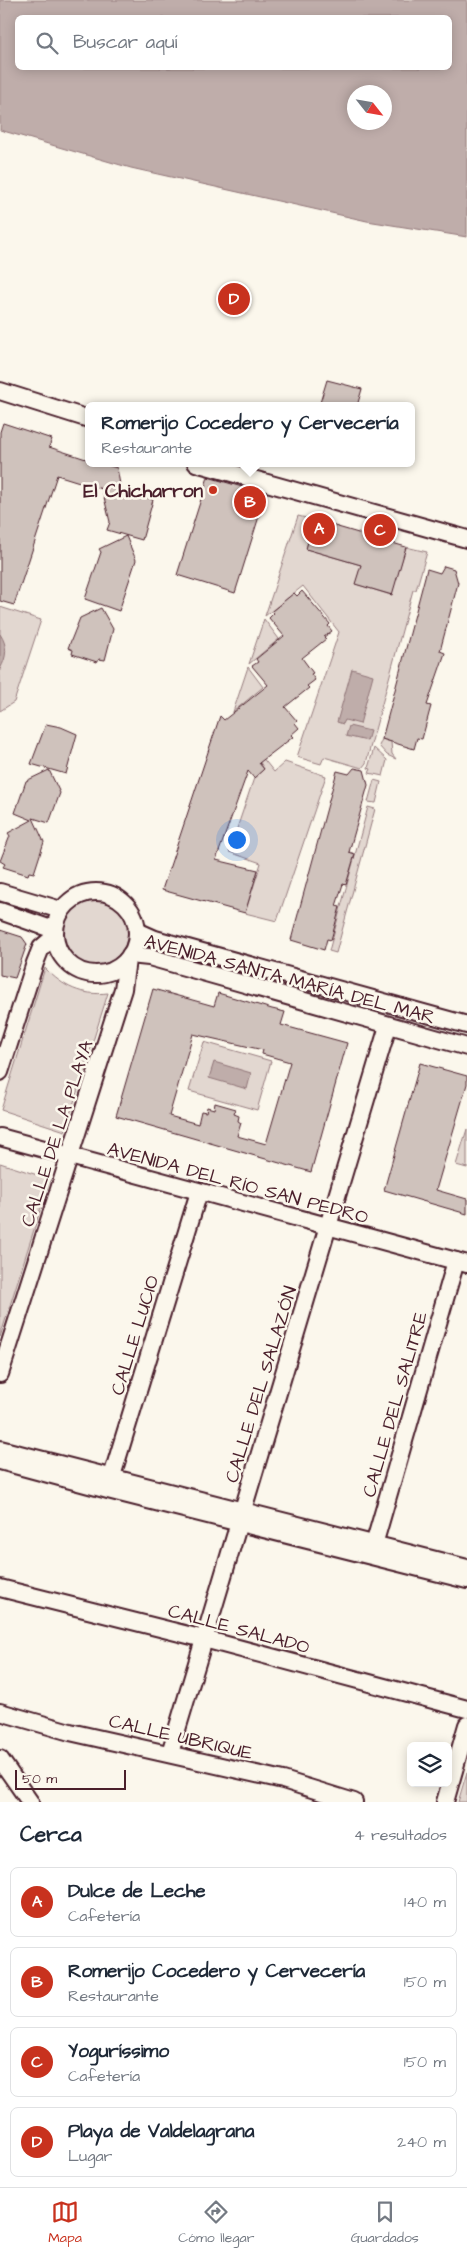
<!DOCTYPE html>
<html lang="es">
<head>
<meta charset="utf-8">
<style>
  :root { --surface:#fff; --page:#f6f6f7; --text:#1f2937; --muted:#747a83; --line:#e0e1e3; --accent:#c8321e }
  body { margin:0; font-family:"Architects Daughter",sans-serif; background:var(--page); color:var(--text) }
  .controls { position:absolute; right:15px; bottom:15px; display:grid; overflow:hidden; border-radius:8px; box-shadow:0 2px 12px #0003 }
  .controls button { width:45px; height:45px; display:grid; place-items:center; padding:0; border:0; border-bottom:1px solid var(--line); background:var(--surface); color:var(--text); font:25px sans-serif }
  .compass { position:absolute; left:347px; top:85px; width:45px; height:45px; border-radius:50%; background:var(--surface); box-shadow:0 2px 12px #0003; rotate:121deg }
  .scale { position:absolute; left:15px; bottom:12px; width:111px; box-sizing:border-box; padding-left:5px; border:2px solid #4a1f2b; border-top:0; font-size:14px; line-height:18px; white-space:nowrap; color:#4a1f2b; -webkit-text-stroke:4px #fbf7ec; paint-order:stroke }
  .you { position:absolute; left:236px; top:839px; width:18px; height:18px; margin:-12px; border:4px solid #fff; border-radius:50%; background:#1a73e8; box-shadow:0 0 0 8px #1a73e833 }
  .badge { display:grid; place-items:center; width:32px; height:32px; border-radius:50%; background:var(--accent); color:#fff; font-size:16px; font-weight:700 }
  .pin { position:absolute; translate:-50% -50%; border:2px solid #fff; box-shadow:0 1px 5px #0006 }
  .popup { position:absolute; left:85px; top:402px; width:330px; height:65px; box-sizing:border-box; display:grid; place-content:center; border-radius:8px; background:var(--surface); filter:drop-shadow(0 1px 4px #0005); font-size:16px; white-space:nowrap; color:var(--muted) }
  .popup b { font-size:19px; color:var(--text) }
  .popup::after { content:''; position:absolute; left:50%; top:100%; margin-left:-10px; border:10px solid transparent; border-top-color:var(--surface) }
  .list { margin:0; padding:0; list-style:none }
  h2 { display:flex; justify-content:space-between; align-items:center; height:65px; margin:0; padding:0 20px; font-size:21px }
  h2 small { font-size:16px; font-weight:400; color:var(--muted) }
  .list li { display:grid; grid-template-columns:32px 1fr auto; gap:15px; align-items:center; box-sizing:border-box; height:70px; margin:0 10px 10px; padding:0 10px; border:1px solid var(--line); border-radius:8px }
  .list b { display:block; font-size:19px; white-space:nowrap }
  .list p { margin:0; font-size:16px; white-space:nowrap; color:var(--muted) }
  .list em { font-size:16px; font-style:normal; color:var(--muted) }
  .icon { flex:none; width:28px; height:28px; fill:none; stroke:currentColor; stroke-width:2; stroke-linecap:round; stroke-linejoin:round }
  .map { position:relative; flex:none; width:467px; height:1802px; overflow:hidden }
  .search { position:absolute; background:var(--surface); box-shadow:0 2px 12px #0003; left:15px; right:15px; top:15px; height:55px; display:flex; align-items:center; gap:12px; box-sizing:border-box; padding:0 18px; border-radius:8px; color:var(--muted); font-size:19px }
  .sheet { height:385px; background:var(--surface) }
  nav { display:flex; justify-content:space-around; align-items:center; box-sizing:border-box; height:70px; border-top:1px solid var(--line); background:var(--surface); font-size:14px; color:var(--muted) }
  nav a { display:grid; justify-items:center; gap:2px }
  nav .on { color:var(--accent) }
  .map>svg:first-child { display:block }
</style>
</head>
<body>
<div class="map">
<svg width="467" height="1802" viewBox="0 0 467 1802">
  <rect width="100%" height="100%" fill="#fbf7ec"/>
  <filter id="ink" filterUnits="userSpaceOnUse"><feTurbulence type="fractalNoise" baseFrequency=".02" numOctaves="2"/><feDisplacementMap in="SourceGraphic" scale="10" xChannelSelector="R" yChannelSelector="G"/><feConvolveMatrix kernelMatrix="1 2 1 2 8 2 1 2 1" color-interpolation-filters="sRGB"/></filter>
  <g filter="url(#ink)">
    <!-- green -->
    <g fill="#e2d7d0" stroke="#967b7e">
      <polygon points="298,516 314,520 306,549 361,565 356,584 391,595 406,547 427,552 416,590 413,590 366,763 362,768 324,757 321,764 297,757 339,632 303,586 265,616"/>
      <polygon points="0,607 41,620 14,702 0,711"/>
      <polygon points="264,619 279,639 249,664"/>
      <polygon points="248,667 263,687 233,712"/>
      <polygon points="241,731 274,772 285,762 326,776 277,921 245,913 261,863 229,852 254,778 264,769"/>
      <polygon points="382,739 391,742 392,754 396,759 387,755 379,746"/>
      <polygon points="374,748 387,760 383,776 369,773 371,769 368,768"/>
      <polygon points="374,780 381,782 376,803 368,802"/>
      <polygon points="368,807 375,809 336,953 329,951"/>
      <circle cx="95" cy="932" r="33"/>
      <path d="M 45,968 C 63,987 82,996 108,993 L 65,1131 L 1,1110 Z"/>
      <polygon points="204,1042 271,1061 257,1110 189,1091"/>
      <polygon points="467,1129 467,1168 456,1165"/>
      <polygon points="0,1163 50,1179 0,1337"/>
      <polygon points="467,1772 467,1802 458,1802"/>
    </g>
    <!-- water -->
    <g fill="#bfadaa" stroke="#907477" fill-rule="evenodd">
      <path d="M 0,0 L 467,0 L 467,237 L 367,221 L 131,168 L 0,130 ZM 18,18 L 450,18 L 450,68 L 18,68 ZM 384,92 L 384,122 L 354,122 L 354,92 Z"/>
      <path d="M 0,634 C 8,646 7,657 0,669 Z"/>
      <polygon points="352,669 373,675 360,724 345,720 343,724 337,722"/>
      <polygon points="349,726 370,731 367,741 346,736"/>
      <polygon points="214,1062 251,1073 247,1089 209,1078"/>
    </g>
    <!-- building -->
    <g fill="#cfc2bc" stroke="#4a1f2b" fill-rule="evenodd">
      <polygon points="327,380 362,389 357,406 319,406"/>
      <polygon points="3,423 52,439 49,447 89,460 89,463 100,463 117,468 121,490 137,493 153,500 142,540 107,530 110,522 102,489 57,475 14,605 0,601 0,432"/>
      <polygon points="208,477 266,494 235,593 177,575"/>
      <polygon points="314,520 406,547 392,595 355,584 361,565 306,549"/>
      <polygon points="126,536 136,560 119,611 85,599 101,552 99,549"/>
      <polygon points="444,566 454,569 458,583 440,651 445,653 427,705 431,706 422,739 417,738 414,749 382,739 427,569 440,573"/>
      <polygon points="302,591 330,624 328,626 332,631 324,637 326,639 302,658 313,673 311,674 315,680 307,686 309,688 285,707 297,721 295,723 299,728 291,735 293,737 259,763 264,769 254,778 248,771 216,860 258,870 245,913 162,890 220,716 224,720 268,685 252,666 258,662 256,659 284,636 269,618 274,613 272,611 294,593 297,596"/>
      <polygon points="101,608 113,629 105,660 99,659 97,662 72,654 73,650 68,648 80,618"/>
      <polygon points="46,724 61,727 77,734 66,774 31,764"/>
      <polygon points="354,768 364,770 368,785 349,852 355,854 346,885 343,884 336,906 340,907 331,940 327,939 324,950 291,940 337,771 349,774"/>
      <polygon points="49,770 60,793 49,823 33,818 44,842 34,873 29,872 28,875 3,867 5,864 0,861 10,836 8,833 32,820 15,813 26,781"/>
      <polygon points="0,930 22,937 27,944 15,978 0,975"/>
      <path d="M 153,989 L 214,1006 L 218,993 L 272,1009 L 285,1012 L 281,1025 L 347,1043 L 311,1172 L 116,1116 ZM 193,1034 L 263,1050 L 262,1054 L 290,1062 L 266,1144 L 237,1136 L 241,1123 L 238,1121 L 239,1116 L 234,1114 L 236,1109 L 215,1103 L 214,1109 L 207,1107 L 206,1112 L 201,1111 L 198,1124 L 169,1116 Z"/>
      <polygon points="420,1063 467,1076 467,1084 436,1190 467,1199 467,1214 384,1190"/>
    </g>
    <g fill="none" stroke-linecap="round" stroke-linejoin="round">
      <!-- street casing -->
      <g stroke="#4a1f2b" stroke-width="20">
        <g id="street">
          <polyline points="0,391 89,419"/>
          <polyline points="196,463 467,539"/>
          <circle cx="96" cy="933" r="41"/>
          <polyline points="0,892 61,910"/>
          <polyline points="0,911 54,930"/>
          <polyline points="137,931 155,939 467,1025"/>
          <polyline points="130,955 149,957 467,1047"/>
          <polyline points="0,1072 35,963 41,948 54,937"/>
          <polyline points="0,1137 467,1264"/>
          <polyline points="0,1374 123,989 127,960"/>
          <polyline points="0,1449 467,1568"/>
          <polyline points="0,1461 108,1490 467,1580"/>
          <polyline points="109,1486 199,1192"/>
          <polyline points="371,1555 456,1261"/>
          <polyline points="0,1588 204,1639 467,1709"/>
          <polyline points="0,1712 70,1732 283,1780 354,1802"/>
          <polyline points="170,1753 388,1026"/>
          <polyline points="0,1759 30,1802"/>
          <polyline points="445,1802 467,1725"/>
        </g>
      </g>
      <!-- street -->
      <use href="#street" stroke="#fbf7ec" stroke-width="16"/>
    </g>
  </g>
  <!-- markers -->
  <circle fill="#c8321e" stroke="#fbf7ec" stroke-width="2" cx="213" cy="490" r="5"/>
  <g text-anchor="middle" stroke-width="5" stroke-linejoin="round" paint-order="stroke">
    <!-- poi labels -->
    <g font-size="19" font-weight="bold" fill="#4a1f2b" stroke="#fbf7ec" text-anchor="end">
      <text x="203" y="497">El Chicharron</text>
    </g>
    <!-- street labels -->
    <g font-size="19" fill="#4a1f2b" stroke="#fbf7ec">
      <text transform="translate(290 978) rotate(15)" y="7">AVENIDA SANTA MARÍA DEL MAR</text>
      <text transform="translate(56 1133) rotate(-72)" y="7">CALLE DE LA PLAYA</text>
      <text transform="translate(238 1182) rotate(15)" y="7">AVENIDA DEL RÍO SAN PEDRO</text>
      <text transform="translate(134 1335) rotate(-73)" y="7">CALLE LUCIO</text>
      <text transform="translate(260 1384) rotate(-73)" y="7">CALLE DEL SALAZÓN</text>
      <text transform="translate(394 1404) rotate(-74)" y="7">CALLE DEL SALITRE</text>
      <text transform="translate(239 1628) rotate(15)" y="7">CALLE SALADO</text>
      <text transform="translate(181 1736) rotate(13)" y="7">CALLE UBRIQUE</text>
    </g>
  </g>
</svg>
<div class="controls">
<button><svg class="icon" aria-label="layers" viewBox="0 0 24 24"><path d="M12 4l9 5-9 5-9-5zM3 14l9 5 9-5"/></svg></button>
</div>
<svg class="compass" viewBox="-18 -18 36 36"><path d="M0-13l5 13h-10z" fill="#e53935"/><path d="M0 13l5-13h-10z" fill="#747a83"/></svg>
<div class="scale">50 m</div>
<div class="you"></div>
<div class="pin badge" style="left:319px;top:529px">A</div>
<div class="pin badge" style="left:250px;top:502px">B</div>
<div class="popup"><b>Romerijo Cocedero y Cervecería</b>Restaurante</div>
<div class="pin badge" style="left:380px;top:530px">C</div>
<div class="pin badge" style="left:234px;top:299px">D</div>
<div class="search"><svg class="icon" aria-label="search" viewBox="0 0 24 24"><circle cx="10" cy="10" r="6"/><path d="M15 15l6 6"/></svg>Buscar aquí</div>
</div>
<section class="sheet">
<h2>Cerca<small>4 resultados</small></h2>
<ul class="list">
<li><span class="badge">A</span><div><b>Dulce de Leche</b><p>Cafetería</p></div><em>140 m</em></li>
<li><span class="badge">B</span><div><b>Romerijo Cocedero y Cervecería</b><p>Restaurante</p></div><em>150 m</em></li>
<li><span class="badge">C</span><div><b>Yoguríssimo</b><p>Cafetería</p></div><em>150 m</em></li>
<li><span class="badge">D</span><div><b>Playa de Valdelagrana</b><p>Lugar</p></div><em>240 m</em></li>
</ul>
</section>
<nav>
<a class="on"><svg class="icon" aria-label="map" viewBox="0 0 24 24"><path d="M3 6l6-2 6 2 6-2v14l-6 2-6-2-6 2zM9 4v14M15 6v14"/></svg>Mapa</a>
<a><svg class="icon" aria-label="directions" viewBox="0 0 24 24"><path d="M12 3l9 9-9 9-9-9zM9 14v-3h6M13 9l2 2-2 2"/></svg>Cómo llegar</a>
<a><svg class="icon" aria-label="saved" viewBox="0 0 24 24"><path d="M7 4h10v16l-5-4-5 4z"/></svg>Guardados</a>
</nav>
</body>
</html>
